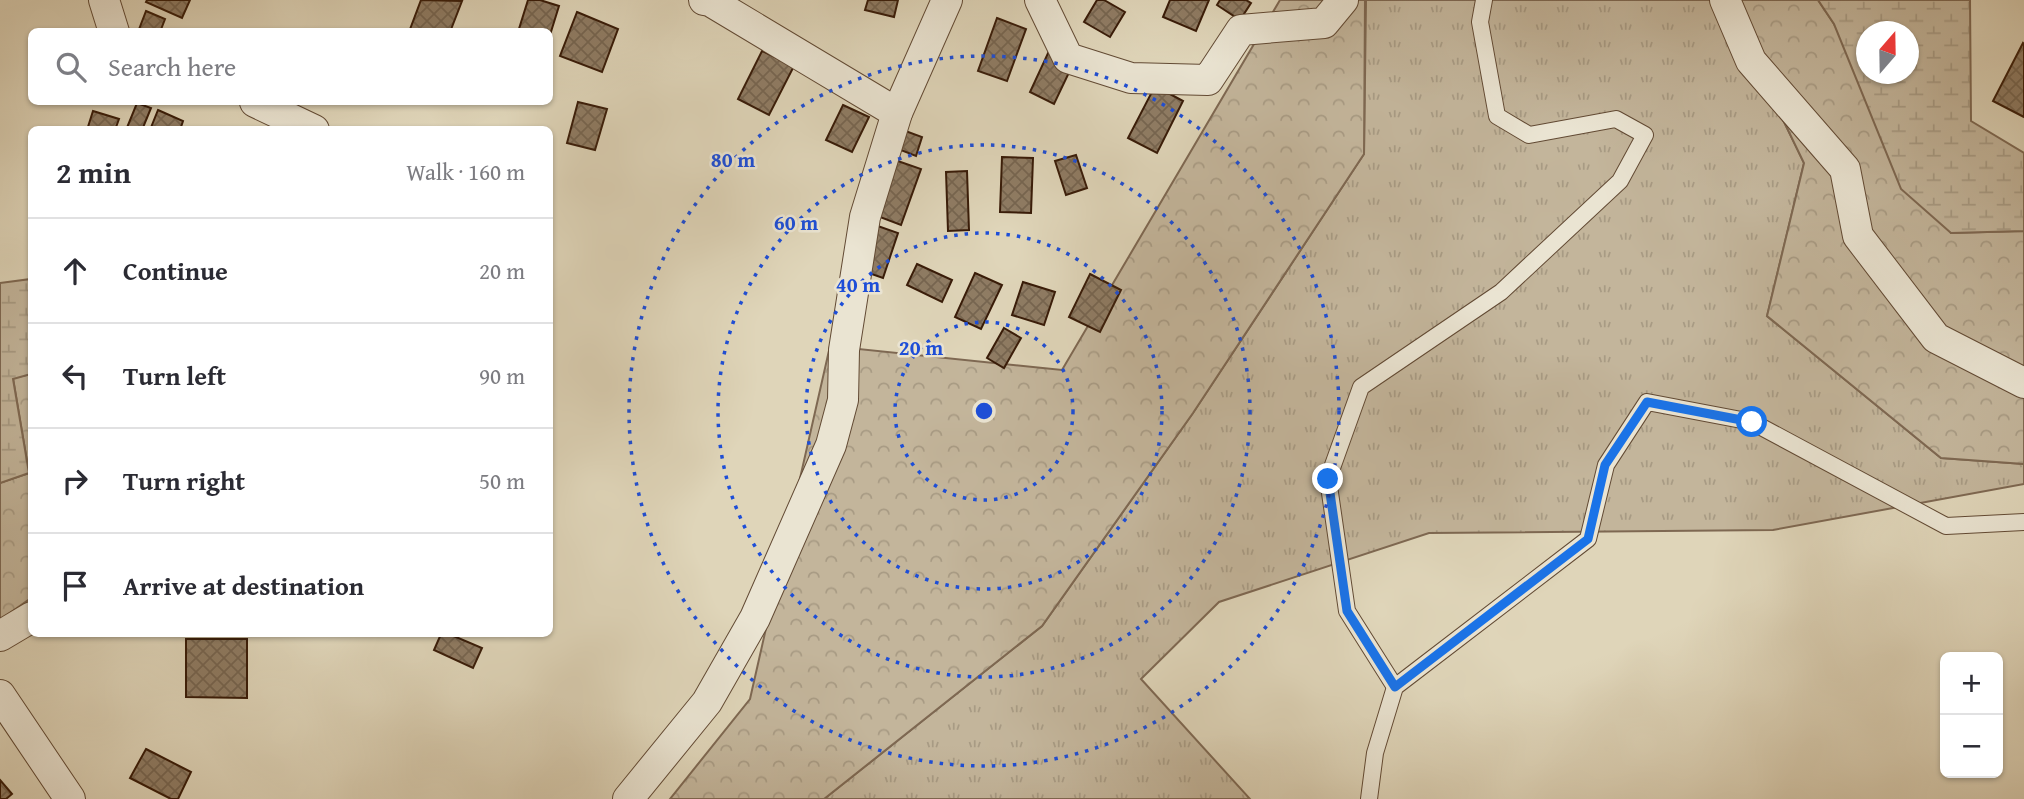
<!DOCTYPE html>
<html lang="en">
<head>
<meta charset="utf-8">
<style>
  :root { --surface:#fff; --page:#f7f7f7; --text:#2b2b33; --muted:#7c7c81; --line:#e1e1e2 }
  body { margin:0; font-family:"Gentium Book Plus",serif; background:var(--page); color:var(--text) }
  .controls { position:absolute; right:21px; bottom:21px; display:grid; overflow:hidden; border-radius:10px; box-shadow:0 2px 5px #0004 }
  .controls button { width:63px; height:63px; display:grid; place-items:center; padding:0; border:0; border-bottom:2px solid var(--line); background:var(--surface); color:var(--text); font:35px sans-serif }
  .compass { position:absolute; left:1856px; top:21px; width:63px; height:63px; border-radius:50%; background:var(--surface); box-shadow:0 2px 5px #0004; rotate:20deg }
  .stop { position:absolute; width:21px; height:21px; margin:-16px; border:5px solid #1a73e8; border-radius:50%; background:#fff }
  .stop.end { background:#1a73e8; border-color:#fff; box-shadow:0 2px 7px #0008 }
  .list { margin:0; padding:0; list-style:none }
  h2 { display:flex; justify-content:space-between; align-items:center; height:91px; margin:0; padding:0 28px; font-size:30px }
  h2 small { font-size:23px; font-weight:400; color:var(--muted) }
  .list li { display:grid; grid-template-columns:46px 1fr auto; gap:21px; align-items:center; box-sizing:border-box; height:105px; padding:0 28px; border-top:2px solid var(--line) }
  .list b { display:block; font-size:26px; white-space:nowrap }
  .list em { font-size:23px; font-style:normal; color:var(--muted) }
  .icon { flex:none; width:38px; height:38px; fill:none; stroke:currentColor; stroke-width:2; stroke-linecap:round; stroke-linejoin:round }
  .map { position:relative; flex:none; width:2024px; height:799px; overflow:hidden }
  .search { position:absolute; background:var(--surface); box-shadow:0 2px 5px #0004; left:28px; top:28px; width:525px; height:77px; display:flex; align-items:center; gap:18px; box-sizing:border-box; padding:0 24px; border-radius:10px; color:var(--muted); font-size:26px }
  .panel { position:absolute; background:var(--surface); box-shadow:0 2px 5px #0004; left:28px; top:126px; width:525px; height:511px; border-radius:10px }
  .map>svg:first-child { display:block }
</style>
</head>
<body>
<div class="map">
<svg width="2024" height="799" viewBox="0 0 2024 799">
  <defs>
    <pattern id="grass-tufts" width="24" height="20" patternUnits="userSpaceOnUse" patternTransform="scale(1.75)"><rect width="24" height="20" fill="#c3b59b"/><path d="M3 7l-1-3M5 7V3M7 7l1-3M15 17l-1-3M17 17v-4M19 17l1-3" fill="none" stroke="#a89b84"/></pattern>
    <pattern id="forest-crowns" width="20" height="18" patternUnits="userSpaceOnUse" patternTransform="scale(1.75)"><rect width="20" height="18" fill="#c3b59b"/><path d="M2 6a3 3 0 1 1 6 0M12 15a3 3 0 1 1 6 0" fill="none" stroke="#a89b84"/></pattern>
    <pattern id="wetland-marsh" width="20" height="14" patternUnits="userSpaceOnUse" patternTransform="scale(1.75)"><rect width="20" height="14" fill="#c3b59b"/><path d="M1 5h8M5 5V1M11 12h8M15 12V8" fill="none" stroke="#a89b84"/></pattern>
    <pattern id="building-cross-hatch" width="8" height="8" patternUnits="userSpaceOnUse" patternTransform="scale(1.75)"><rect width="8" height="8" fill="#8f7c64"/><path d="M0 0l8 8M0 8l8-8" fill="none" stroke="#766550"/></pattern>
  </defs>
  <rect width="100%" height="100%" fill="#dfd5b9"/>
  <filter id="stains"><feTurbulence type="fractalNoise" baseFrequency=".00286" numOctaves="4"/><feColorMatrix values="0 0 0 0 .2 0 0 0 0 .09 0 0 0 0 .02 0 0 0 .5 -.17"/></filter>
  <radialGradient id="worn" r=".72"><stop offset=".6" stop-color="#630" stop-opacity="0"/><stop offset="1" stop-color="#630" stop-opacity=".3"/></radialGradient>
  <!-- grass -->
  <polygon fill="url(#grass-tufts)" stroke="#7e6852" stroke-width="2" points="1366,0 1725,0 1804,163 1767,316 1941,458 2024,464 2024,484 1773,530 1429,533 1219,602 1141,679 1250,799 824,799 1042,626 1193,413 1364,154"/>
  <!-- forest -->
  <g fill="url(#forest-crowns)" stroke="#7e6852" stroke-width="2">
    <polygon points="1280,0 1365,0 1364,154 1193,413 1042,626 824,799 670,799 750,699 830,346 1062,370"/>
    <polygon points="1725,0 1818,0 1834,24 1951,233 2024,231 2024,464 1941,458 1767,316 1804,163"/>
    <polygon points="31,374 31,598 0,620 0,483 29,473 13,378"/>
  </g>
  <!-- wetland -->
  <g fill="url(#wetland-marsh)" stroke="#7e6852" stroke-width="2" fill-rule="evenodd">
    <path d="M 1818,0 L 1970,0 L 1971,121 L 2024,153 L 2024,231 L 1951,233 L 1901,189 L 1834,24 ZM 1867,32 L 1909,32 L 1909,74 L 1867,74 Z"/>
    <polygon points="31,279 31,374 13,379 29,473 0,483 0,283"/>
  </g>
  <!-- building -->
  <g fill="url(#building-cross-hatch)" stroke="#381b08" stroke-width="2">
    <polygon points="147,0 190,0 182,18 146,2"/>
    <polygon points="421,0 462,1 450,32 409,32"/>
    <polygon points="528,0 540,0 559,6 550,35 550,32 518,32"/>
    <polygon points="868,0 898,0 894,17 865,10"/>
    <polygon points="1097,0 1104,0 1125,12 1110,37 1084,22"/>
    <polygon points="1170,0 1209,0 1196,31 1163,17"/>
    <polygon points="1220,0 1246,0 1251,3 1240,20 1217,5"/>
    <polygon points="146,11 165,19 160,32 138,32"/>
    <polygon points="577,12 618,29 602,72 560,56"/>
    <polygon points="997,18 1026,29 1007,81 978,71"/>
    <polygon points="2023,43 2024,44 2024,117 1993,101"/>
    <polygon points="762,51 794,66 769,115 738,99"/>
    <polygon points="1049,51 1074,62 1054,104 1030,92"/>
    <polygon points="1155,86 1183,101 1157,153 1128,138"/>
    <polygon points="578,102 607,109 595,150 567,143"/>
    <polygon points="137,103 151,108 142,130 126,130"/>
    <polygon points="843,105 869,117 852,152 826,140"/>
    <polygon points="158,110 183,121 180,130 150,130"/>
    <polygon points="93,111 119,119 115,130 87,130"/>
    <polygon points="900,129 922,137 916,156 893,147"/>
    <polygon points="1076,155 1087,188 1066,195 1055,161"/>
    <polygon points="1002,157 1033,158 1031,213 1000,212"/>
    <polygon points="892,159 921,169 901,225 872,214"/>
    <polygon points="967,171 969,230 948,231 946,172"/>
    <polygon points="872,224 898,233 883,278 857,269"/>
    <polygon points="917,264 952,280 942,302 907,285"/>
    <polygon points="975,273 1002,285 981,329 955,317"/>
    <polygon points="1090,274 1121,290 1100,332 1069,317"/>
    <polygon points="1023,282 1055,292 1044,325 1012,315"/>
    <polygon points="1004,328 1021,338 1004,368 987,358"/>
    <polygon points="441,634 449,634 482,648 473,668 434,650"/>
    <polygon points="186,639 247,639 247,698 186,697"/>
    <polygon points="146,749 191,772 178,799 171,799 130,778"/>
    <polygon points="0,780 12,794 6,799 0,799"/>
  </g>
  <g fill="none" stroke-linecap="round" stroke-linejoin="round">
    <!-- lane casing -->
    <g stroke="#624a34" stroke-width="18">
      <g id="lane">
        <polyline points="1395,687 1347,611 1328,479 1361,387 1501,292 1620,181 1645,135 1616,119 1529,135 1497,116 1480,22 1484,0"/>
        <polyline points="1369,799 1375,753 1395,687 1588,539 1606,465 1647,402 1752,422 1946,526 2024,522"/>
      </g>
    </g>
    <!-- street casing -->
    <g stroke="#624a34" stroke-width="32">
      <g id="street">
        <polyline points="104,0 114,32"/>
        <polyline points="704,0 710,1 897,113"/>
        <polyline points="1040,0 1068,58 1131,78 1208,80 1241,30 1324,23 1343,0"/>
        <polyline points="1725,0 1751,61 1845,169 1858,236 1936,338 2024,383"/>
        <polyline points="255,102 314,130"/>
        <polyline points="0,636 32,617"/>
        <polyline points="0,695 70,799"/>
        <polyline points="628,799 707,702 755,618 831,445 843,400 844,350 865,217 897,113 947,0"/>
      </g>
    </g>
    <!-- lane -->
    <use href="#lane" stroke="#eae4d2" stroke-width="16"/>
    <!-- street -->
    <use href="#street" stroke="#eae4d2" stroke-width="30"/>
  </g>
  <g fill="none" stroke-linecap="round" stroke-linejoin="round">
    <!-- route -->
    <polyline stroke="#1a73e8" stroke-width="9" points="1328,479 1347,611 1395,687 1588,539 1605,465 1647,402 1752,422"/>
  </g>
  <!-- distance rings -->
  <g fill="none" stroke="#1d4ed8" stroke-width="3.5" stroke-dasharray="3.5 7">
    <circle cx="984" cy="411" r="89"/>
    <circle cx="984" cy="411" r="178"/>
    <circle cx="984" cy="411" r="266"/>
    <circle cx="984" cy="411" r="355"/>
  </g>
  <circle cx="984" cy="411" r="10" fill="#1d4ed8" stroke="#eae4d2" stroke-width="3.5"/>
  <g font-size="21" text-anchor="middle" font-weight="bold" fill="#1d4ed8" stroke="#eae4d2" stroke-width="5" stroke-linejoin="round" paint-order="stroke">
    <text x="733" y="167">80 m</text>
    <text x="796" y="230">60 m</text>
    <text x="858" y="292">40 m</text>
    <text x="921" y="355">20 m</text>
  </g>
  <rect width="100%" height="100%" filter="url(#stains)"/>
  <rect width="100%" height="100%" fill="url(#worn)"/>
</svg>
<div class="controls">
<button>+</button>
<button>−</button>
</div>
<svg class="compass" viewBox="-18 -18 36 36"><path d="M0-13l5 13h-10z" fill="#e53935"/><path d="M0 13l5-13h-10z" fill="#7c7c81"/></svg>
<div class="stop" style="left:1752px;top:422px"></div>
<div class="stop end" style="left:1328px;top:479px"></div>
<div class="search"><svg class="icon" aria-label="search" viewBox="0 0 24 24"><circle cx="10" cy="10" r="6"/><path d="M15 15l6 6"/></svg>Search here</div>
<section class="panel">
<h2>2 min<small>Walk · 160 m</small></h2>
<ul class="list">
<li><svg class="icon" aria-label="ahead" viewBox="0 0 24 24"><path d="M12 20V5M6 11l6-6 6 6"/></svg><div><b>Continue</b></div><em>20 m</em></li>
<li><svg class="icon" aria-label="left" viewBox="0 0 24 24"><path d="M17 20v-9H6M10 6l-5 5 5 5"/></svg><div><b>Turn left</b></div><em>90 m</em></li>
<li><svg class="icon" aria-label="right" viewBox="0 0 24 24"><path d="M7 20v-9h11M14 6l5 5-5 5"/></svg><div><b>Turn right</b></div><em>50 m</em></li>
<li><svg class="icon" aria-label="arrive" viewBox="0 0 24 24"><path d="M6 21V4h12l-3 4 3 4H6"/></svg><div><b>Arrive at destination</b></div></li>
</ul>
</section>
</div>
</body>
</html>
